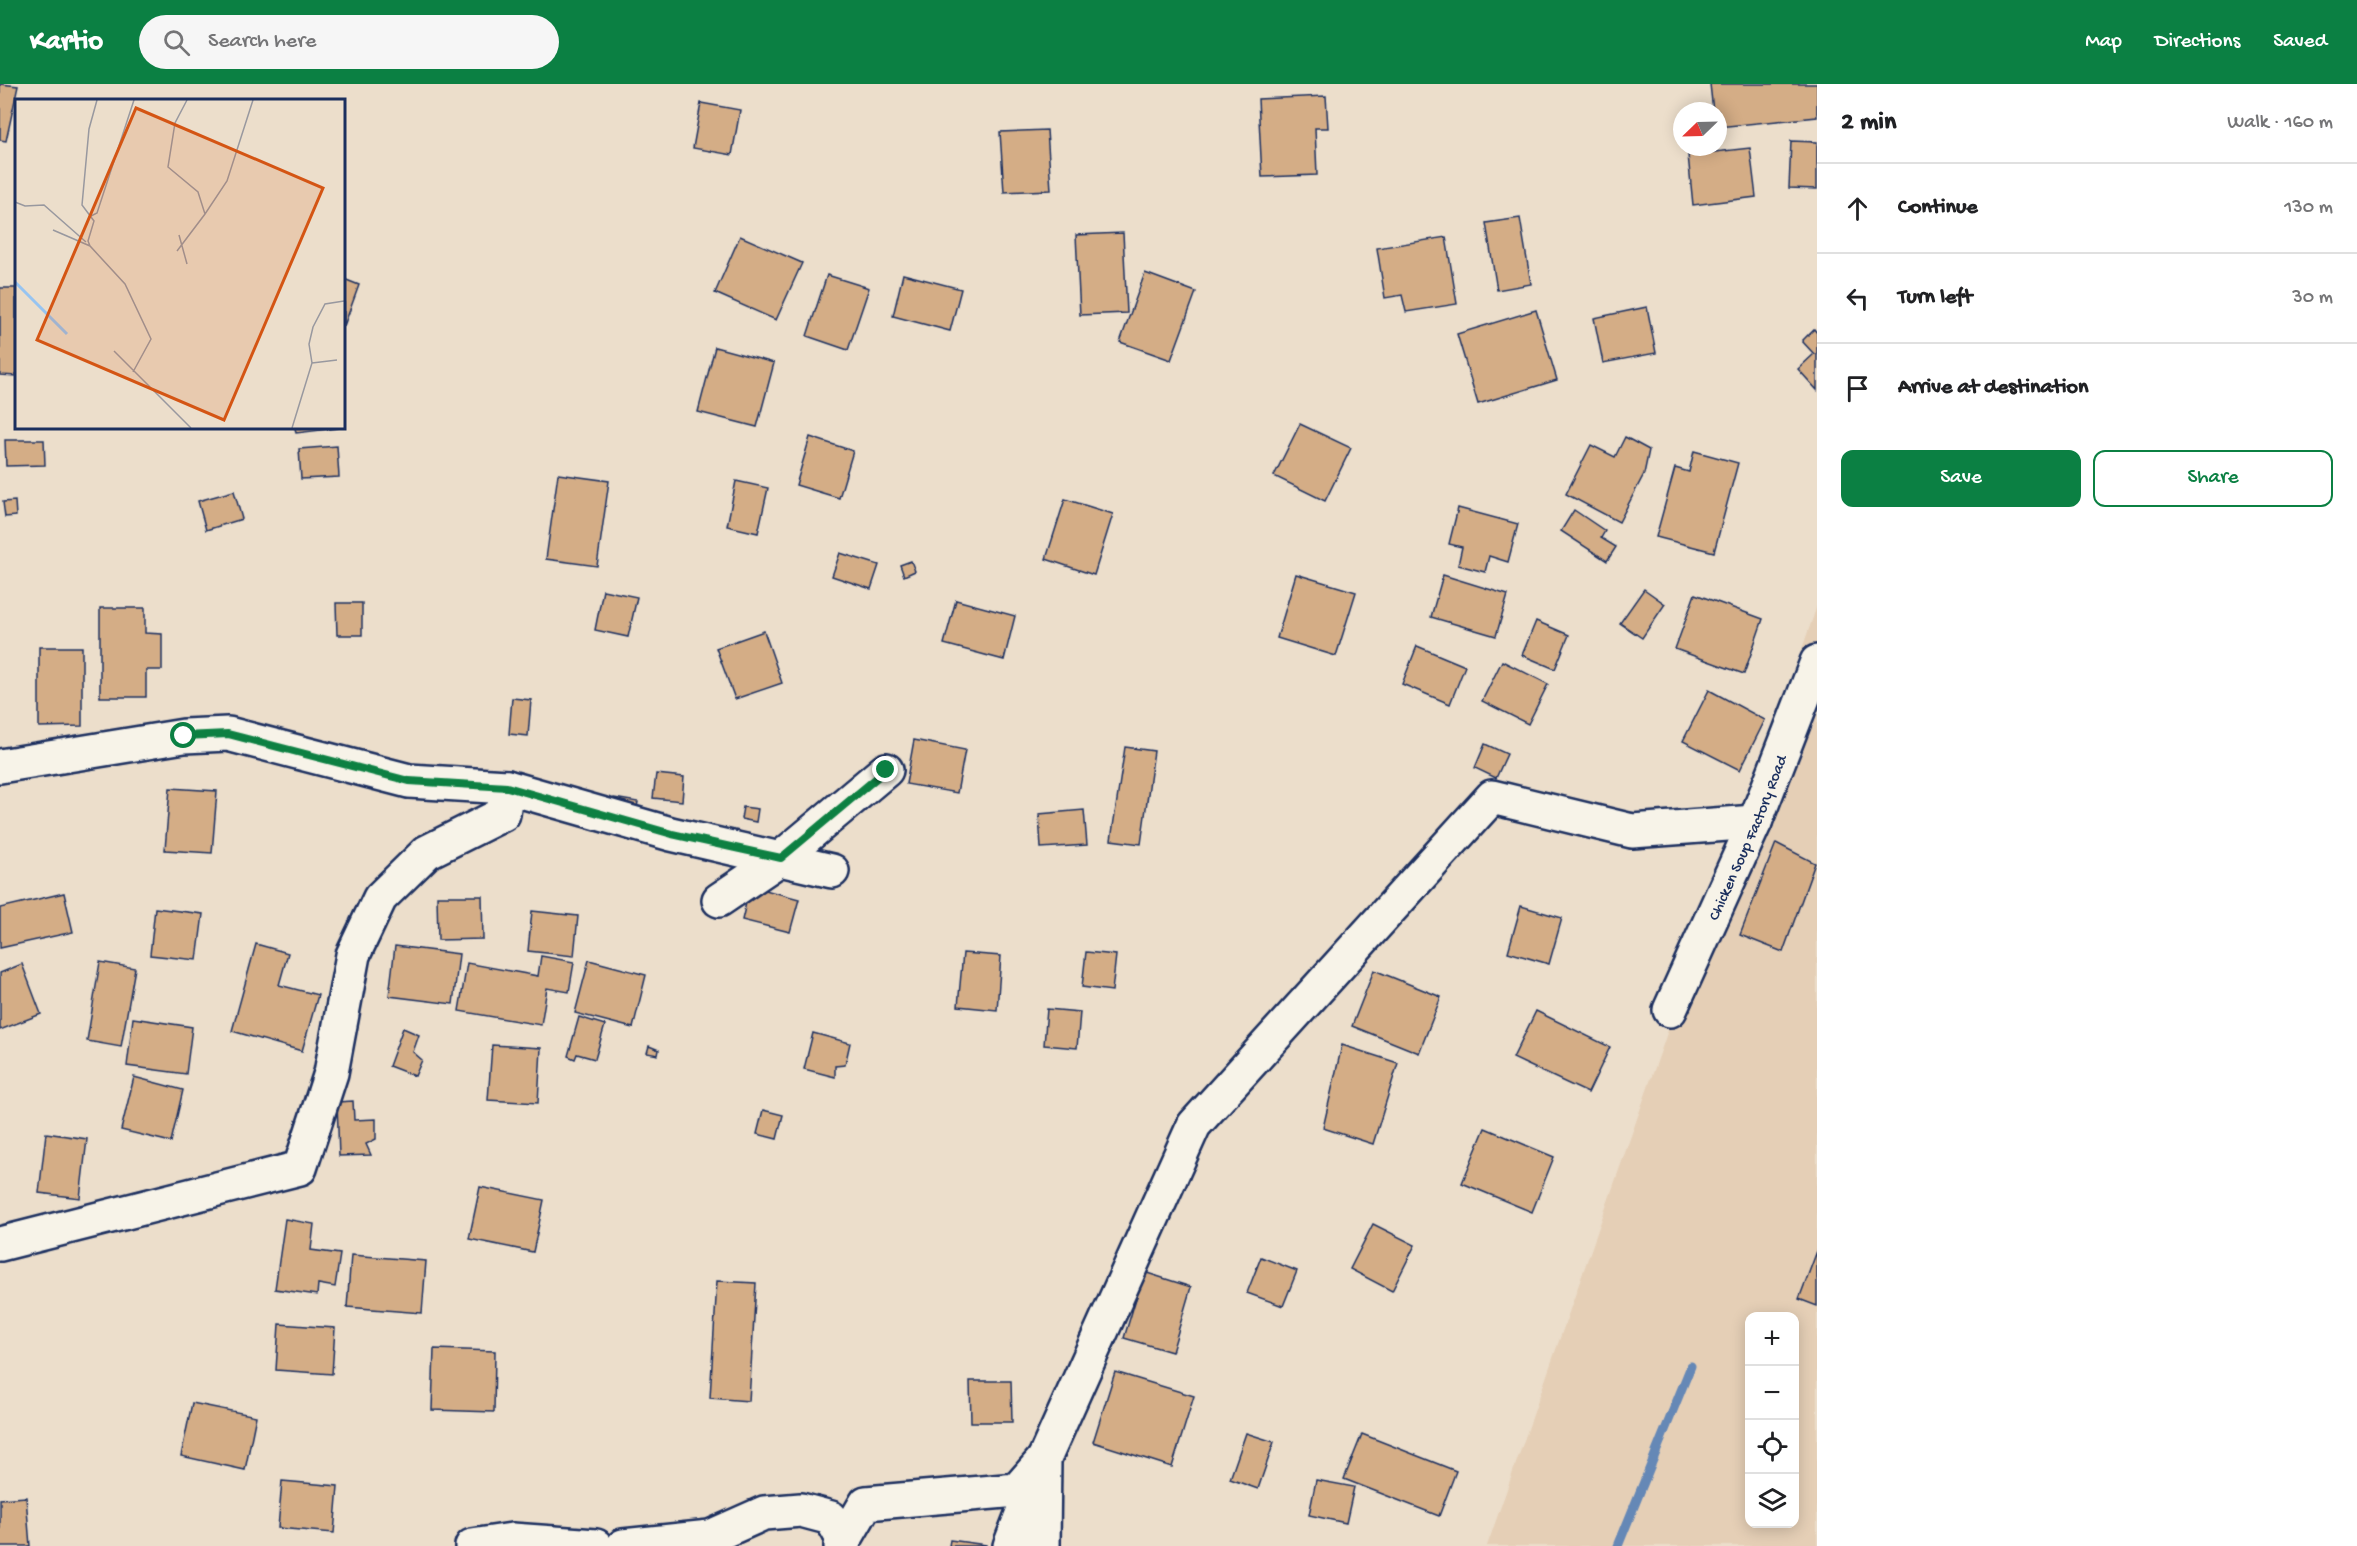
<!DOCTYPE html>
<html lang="en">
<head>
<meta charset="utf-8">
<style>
  :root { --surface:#fff; --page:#f6f6f6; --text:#202124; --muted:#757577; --line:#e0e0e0; --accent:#0b8043 }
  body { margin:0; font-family:"Gochi Hand",sans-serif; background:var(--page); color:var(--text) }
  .controls { position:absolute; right:18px; bottom:18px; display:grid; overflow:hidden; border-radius:12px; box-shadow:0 3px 15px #0003 }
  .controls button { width:54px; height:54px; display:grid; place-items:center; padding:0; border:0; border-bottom:2px solid var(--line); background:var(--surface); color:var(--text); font:30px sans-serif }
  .compass { position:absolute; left:1673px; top:18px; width:54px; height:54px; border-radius:50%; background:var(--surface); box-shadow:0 3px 15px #0003; rotate:247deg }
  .stop { position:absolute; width:18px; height:18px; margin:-14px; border:4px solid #0b8043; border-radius:50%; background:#fff }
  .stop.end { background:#0b8043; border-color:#fff; box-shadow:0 2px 6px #0008 }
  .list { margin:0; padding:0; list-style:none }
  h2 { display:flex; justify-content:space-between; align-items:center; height:78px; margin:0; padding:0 24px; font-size:26px }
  h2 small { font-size:20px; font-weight:400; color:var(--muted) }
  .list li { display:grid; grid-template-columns:39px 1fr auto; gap:18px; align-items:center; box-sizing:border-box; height:90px; padding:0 24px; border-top:2px solid var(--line) }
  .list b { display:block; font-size:22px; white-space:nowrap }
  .list em { font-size:20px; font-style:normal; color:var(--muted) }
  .actions { display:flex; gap:12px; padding:18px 24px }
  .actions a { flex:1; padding:14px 0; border:2px solid var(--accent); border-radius:12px; text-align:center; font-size:21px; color:var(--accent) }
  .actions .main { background:var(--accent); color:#fff }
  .icon { flex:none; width:33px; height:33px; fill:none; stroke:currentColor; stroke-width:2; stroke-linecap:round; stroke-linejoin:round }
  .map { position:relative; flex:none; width:1817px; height:1462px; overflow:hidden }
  header { display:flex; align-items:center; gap:36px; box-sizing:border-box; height:84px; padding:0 30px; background:var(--accent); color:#fff }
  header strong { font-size:28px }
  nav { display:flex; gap:33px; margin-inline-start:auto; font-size:21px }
  .search { width:420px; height:54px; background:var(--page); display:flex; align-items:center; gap:15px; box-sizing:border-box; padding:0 21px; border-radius:33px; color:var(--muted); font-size:22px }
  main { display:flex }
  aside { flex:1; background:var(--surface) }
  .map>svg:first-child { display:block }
</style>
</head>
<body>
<header>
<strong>Kartio</strong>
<div class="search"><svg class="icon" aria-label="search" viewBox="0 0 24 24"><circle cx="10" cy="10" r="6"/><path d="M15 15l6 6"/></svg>Search here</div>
<nav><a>Map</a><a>Directions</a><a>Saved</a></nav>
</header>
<main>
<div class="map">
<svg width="1817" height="1462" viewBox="0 0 1817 1462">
  <rect width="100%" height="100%" fill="#ecdecb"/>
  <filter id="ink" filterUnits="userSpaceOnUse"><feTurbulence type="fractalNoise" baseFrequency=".0167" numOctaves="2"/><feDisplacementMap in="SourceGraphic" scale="12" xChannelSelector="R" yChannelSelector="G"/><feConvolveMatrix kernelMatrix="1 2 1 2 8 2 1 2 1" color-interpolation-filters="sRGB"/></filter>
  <g filter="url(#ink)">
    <!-- built -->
    <path fill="#e5cfb6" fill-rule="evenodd" d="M 1817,522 L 1817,1462 L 1487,1462 ZM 1750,1232 L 1794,1232 L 1794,1440 L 1750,1440 Z"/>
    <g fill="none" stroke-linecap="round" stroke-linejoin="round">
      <!-- stream -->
      <polyline stroke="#6588b6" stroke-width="9" points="1618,1462 1691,1282"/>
    </g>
    <!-- building -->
    <g fill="#d4ad86" stroke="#1b2f5e" stroke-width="1.5">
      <polygon points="0,0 18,2 6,57 0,56"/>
      <polygon points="1710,0 1817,0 1817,33 1718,43 1718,27 1713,27"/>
      <polygon points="1326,12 1328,44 1315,44 1317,91 1262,93 1258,15"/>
      <polygon points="701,19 740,26 732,71 693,64"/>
      <polygon points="1047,46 1051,106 1004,108 1000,48"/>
      <polygon points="1791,57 1817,58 1817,105 1789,104"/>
      <polygon points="1750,64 1756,113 1693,121 1688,71"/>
      <polygon points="1520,134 1531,200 1497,206 1486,139"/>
      <polygon points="1123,149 1127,229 1080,231 1076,151"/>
      <polygon points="740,152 802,179 776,236 715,209"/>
      <polygon points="1446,153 1457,220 1406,228 1402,211 1385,214 1377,164"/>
      <polygon points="1145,189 1196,208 1171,276 1120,258"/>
      <polygon points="903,190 961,205 950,247 893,232"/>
      <polygon points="827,191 869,204 848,266 807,252"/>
      <polygon points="344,195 359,201 344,242"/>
      <polygon points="0,204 16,204 16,292 0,291"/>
      <polygon points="1647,223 1656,269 1603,279 1594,234"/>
      <polygon points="1536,226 1557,296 1478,320 1457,250"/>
      <polygon points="1814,245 1817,249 1817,306 1798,285 1814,270 1802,257"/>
      <polygon points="715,263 774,279 757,343 698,328"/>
      <polygon points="1300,340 1351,364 1325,417 1274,392"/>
      <polygon points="295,344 338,344 296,349"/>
      <polygon points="810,353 853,367 839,414 796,401"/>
      <polygon points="1625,353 1649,366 1644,390 1619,438 1566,410 1591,361 1615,373"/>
      <polygon points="5,356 44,356 45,381 6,382"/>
      <polygon points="337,362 339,393 301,395 299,365"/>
      <polygon points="1694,367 1738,379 1714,468 1656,453 1675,384 1689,388"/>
      <polygon points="558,390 609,397 597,482 546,475"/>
      <polygon points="736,397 768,404 758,449 727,442"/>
      <polygon points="234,407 242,435 206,446 198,417"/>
      <polygon points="1065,415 1113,430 1094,491 1046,475"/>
      <polygon points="15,417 16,432 5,433 3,418"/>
      <polygon points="1458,424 1518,440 1508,478 1489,472 1485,488 1458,481 1462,463 1449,460"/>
      <polygon points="1574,426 1605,447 1601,454 1616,463 1607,477 1561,447"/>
      <polygon points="840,469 879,481 871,505 832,492"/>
      <polygon points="911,477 915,487 904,492 900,481"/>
      <polygon points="1296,490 1356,508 1336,572 1277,554"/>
      <polygon points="1443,491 1508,511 1496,552 1431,533"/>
      <polygon points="1644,505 1665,520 1642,554 1620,539"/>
      <polygon points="603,506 637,513 628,553 595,546"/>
      <polygon points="1695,510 1763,535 1744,590 1675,565"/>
      <polygon points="956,516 1015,532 1004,576 944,560"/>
      <polygon points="336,519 362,519 362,551 337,551"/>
      <polygon points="100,524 145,524 145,549 162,550 162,586 146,586 146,613 100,613"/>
      <polygon points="1536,537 1569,551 1555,585 1522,571"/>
      <polygon points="764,547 782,599 735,615 716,564"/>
      <polygon points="1417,562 1465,582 1450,620 1402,600"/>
      <polygon points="39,563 82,563 82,642 39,643"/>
      <polygon points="1502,577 1548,600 1528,640 1482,617"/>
      <polygon points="1709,606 1765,636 1740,686 1683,657"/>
      <polygon points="512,614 531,616 528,652 509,650"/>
      <polygon points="914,656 965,666 957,709 906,700"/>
      <polygon points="1485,660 1507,670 1496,694 1475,684"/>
      <polygon points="1125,663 1154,667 1141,760 1111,756"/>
      <polygon points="656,690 684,693 682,717 653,714"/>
      <polygon points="170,704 217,707 212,769 165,766"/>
      <polygon points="614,714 638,718 636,728 612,724"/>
      <polygon points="743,723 758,725 756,738 741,735"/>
      <polygon points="1084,726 1087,761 1041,764 1039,730"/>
      <polygon points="1776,759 1815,779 1783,868 1740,851"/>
      <polygon points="750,802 799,815 790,848 742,836"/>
      <polygon points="64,809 73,848 0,864 0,824"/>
      <polygon points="437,812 482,812 483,855 438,856"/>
      <polygon points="1521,822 1562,834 1549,880 1508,868"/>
      <polygon points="155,824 203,830 197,876 150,871"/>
      <polygon points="532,827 578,832 574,872 528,867"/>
      <polygon points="256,860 288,869 279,901 318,911 302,967 232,947"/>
      <polygon points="395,862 459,870 453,920 389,912"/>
      <polygon points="1086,868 1116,871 1112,907 1082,903"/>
      <polygon points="963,869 1001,872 997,926 958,922"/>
      <polygon points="541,872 574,878 569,908 547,904 541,941 459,927 467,879 538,892"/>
      <polygon points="589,876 646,891 633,944 575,929"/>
      <polygon points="100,878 135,884 121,963 87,957"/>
      <polygon points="22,880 41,930 0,946 0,889"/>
      <polygon points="1374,886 1441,913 1419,969 1352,942"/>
      <polygon points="1047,925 1080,928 1077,964 1044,961"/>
      <polygon points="1536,927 1610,963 1588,1009 1513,974"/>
      <polygon points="579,933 605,941 595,975 577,970 575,975 568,972"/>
      <polygon points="133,934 192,943 186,990 127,982"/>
      <polygon points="403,944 419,951 413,968 422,976 415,992 389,982"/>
      <polygon points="813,949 850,959 845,981 835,982 835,993 804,985"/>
      <polygon points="492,961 541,964 538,1019 488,1016"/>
      <polygon points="1342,961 1398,979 1373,1060 1323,1044"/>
      <polygon points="649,962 659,966 658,971 647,969"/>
      <polygon points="134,993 183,1006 171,1058 121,1046"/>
      <polygon points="353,1017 354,1036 376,1035 376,1055 366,1060 371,1071 339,1072 337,1018"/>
      <polygon points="763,1026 783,1031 777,1055 757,1050"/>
      <polygon points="1485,1044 1554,1073 1532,1128 1462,1099"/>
      <polygon points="46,1049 87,1055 80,1114 39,1109"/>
      <polygon points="480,1103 544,1116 533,1168 469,1155"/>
      <polygon points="285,1135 314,1140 311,1166 340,1170 335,1203 318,1200 317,1211 275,1205"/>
      <polygon points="1373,1140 1415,1161 1392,1207 1350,1185"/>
      <polygon points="1817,1167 1817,1222 1799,1215"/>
      <polygon points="351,1171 426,1177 422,1229 347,1223"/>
      <polygon points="1261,1173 1297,1187 1283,1222 1247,1209"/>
      <polygon points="1144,1188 1191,1203 1172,1268 1124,1254"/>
      <polygon points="717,1197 756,1199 749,1317 710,1314"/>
      <polygon points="279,1240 335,1244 332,1290 276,1286"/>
      <polygon points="434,1265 495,1267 494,1328 432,1326"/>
      <polygon points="1115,1288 1194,1312 1172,1383 1093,1358"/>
      <polygon points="970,1297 1011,1297 1012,1338 971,1338"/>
      <polygon points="192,1319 256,1332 245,1386 181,1372"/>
      <polygon points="1246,1349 1274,1358 1258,1405 1230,1395"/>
      <polygon points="1362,1350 1456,1387 1439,1432 1344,1395"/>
      <polygon points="1316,1396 1354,1403 1346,1439 1309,1431"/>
      <polygon points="282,1397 338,1402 334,1449 278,1444"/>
      <polygon points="26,1413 30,1462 0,1462 0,1415"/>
      <polygon points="950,1456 986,1461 986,1462 949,1462"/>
    </g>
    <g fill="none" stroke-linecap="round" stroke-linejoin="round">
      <!-- street casing -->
      <g stroke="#1b2f5e" stroke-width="38">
        <g id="street">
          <polyline points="0,682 184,652 228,650 409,697 507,703"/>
          <polyline points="719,816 781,774 886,686"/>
          <path id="s1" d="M 1670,926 L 1755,738 L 1817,578"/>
          <polyline points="0,1160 300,1084 331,989 353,871 380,814 427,768 503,730 507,703 671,750 832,787"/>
          <polyline points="472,1462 512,1456 596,1462"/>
          <polyline points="623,1462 710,1453 764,1429 801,1426 831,1434 844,1457"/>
          <polyline points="841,1462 866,1419 1017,1406 1044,1375"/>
          <polyline points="1010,1462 1036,1394"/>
          <polyline points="1043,1462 1044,1375 1194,1041 1492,713 1632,747 1755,738"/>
        </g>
      </g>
      <!-- street -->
      <use href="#street" stroke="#f7f3e8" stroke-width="33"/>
    </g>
  </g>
  <g fill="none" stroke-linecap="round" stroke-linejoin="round" filter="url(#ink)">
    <!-- route -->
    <polyline stroke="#0b8043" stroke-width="8" points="184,652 228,650 409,697 507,703 672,750 781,774 886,686"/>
  </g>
  <g text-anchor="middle" stroke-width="6" stroke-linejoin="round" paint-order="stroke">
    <!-- street labels -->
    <g font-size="16" fill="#1b2f5e" stroke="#f7f3e8">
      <text dy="6" stroke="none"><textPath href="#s1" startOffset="189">Chicken Soup Factory Road</textPath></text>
    </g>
  </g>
  <!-- overview -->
  <g transform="translate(15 15)">
    <rect width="330" height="330" fill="#ecdecb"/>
    <path fill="none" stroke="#97c4f1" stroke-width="3" d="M 0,183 L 52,235"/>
    <path fill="none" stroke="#98989f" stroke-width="1.5" d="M 0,103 L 10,107 L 29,106 L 71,143M 190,115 L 212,82 L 238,1M 76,117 L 82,114 L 119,1M 38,131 L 75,147 L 110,185 L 136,240 L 118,273M 164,136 L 172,165M 75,147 L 73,142 L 79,122 L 67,106 L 74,30 L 82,1M 162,152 L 190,115 L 183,93 L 153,68 L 160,24 L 172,1M 99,252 L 176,329M 297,264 L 322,261M 277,329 L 297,264 L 294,245 L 298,228 L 310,205 L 329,202"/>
    <path fill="#d45514" fill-opacity="0.15" stroke="#d45514" stroke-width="3" d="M 121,9 L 308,89 L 209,321 L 22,241 Z"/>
    <rect width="330" height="330" fill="none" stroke="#1b2f5e" stroke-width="3"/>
  </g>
</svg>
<div class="controls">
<button>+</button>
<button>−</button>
<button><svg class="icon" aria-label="locate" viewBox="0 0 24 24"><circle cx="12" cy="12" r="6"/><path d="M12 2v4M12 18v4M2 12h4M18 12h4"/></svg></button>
<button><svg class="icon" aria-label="layers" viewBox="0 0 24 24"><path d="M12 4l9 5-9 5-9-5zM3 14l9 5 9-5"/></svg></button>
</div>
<svg class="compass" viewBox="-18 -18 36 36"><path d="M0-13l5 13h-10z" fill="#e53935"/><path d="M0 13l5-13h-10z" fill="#757577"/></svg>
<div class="stop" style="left:184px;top:652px"></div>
<div class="stop end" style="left:886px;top:686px"></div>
</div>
<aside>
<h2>2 min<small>Walk · 160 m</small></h2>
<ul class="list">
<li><svg class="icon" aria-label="ahead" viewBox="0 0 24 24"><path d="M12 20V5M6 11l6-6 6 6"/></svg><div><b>Continue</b></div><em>130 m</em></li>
<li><svg class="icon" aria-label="left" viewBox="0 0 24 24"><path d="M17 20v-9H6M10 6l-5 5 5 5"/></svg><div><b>Turn left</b></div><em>30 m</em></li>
<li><svg class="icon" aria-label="arrive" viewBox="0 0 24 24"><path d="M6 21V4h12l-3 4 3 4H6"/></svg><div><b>Arrive at destination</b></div></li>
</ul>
<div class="actions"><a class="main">Save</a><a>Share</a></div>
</aside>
</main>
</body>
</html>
